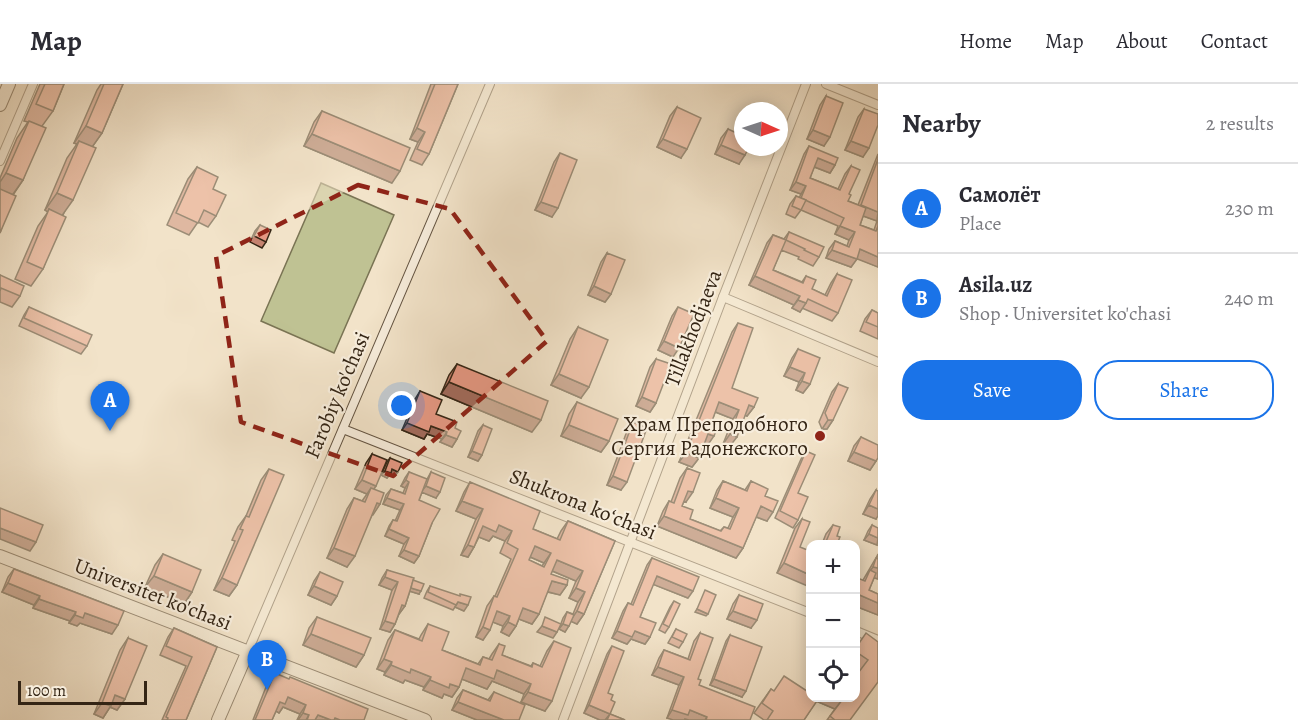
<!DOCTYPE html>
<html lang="en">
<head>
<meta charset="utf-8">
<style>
  :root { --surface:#fff; --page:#f7f7f7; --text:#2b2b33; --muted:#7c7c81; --line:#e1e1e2; --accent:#1a73e8 }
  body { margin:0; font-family:Alegreya,serif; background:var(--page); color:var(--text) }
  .controls { position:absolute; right:18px; bottom:18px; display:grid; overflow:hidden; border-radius:12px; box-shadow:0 3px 15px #0003 }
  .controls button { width:54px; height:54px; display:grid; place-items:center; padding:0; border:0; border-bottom:2px solid var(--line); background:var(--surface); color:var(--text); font:30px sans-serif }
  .compass { position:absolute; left:734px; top:18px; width:54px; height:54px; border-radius:50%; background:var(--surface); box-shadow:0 3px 15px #0003; rotate:93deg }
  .scale { position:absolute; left:18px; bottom:15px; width:129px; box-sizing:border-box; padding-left:6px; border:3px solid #342515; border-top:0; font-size:16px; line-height:21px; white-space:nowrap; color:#342515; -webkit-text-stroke:4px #f7eddc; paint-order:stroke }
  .you { position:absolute; left:402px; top:322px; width:21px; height:21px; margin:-15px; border:4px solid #fff; border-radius:50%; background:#1a73e8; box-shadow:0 0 0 9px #1a73e833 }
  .badge { display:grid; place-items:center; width:39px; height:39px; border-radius:50%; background:var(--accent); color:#fff; font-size:20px; font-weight:700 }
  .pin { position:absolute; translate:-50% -50px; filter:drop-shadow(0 2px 3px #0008) }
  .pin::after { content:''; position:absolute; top:32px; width:21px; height:18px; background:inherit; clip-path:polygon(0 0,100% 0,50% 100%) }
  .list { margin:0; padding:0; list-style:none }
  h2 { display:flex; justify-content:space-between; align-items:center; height:78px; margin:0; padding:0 24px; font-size:26px }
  h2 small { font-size:20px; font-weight:400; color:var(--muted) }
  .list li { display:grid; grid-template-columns:39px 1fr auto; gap:18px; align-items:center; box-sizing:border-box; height:90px; padding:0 24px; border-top:2px solid var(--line) }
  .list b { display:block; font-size:22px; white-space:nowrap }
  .list p { margin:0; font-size:20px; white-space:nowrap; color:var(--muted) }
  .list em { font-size:20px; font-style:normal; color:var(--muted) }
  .actions { display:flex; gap:12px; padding:18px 24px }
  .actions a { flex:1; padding:14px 0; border:2px solid var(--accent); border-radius:24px; text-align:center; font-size:21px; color:var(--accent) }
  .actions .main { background:var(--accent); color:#fff }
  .icon { flex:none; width:33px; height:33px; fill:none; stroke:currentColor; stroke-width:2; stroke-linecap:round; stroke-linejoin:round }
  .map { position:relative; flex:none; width:878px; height:636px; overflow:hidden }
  header { display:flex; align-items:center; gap:36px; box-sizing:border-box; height:84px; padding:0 30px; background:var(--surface); border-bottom:2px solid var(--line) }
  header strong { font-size:28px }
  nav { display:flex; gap:33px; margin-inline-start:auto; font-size:21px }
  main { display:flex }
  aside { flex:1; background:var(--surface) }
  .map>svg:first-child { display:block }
</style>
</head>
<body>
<header>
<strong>Map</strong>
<nav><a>Home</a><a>Map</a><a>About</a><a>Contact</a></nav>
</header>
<main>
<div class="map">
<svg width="878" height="636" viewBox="0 0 878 636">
  <rect width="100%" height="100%" fill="#f2e3c9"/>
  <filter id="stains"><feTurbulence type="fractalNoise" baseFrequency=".00333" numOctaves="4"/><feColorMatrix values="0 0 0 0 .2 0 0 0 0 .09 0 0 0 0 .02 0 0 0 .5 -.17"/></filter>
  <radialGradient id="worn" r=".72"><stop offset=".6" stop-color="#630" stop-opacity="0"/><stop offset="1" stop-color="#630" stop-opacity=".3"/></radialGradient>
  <!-- green -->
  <polygon fill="#bfc293" stroke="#7a7454" stroke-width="1.5" points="321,99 394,131 334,269 261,237"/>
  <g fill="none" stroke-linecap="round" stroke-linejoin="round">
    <!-- street casing -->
    <g stroke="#645442" stroke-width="10">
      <g id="street">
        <polyline points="826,0 878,21"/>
        <polyline points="0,77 33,0"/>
        <polyline points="723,213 878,278"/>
        <polyline points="343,345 810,529"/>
        <polyline points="856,547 878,556"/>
        <polyline points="248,567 490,0"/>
        <polyline points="563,636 723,213 806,0"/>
      </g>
    </g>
    <!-- secondary casing -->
    <g stroke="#342515" stroke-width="14">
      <g id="secondary">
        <polyline points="0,21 9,0"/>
        <polyline points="0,472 425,636"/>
        <polyline points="218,636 248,567"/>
      </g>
    </g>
    <!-- street -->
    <use href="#street" stroke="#f7eddc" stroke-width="8"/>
    <!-- secondary -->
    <use href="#secondary" stroke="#f7eddc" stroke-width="12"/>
  </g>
  <!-- wall -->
  <g fill="#c78472" stroke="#342515" stroke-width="1.5" fill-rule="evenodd">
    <polygon points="40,0 64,0 53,27 42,42 23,96 13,111 0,149 0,94 17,54 28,38 24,37"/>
    <polygon points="101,0 123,0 102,49 92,63 63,131 43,185 31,202 15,195 38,142 48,128 45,126 67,74 77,60 74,59 97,6"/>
    <polygon points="431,0 458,0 429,70 422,81 410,76 418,58 410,55"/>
    <polygon points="826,12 824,62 807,55 820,21"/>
    <polygon points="677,23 681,74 657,63 670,32"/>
    <polygon points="864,25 863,73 845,66 858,33"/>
    <polygon points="322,27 392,99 304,62 314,38"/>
    <polygon points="728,45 739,80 715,70 721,54"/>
    <path d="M 809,62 L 835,81 L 830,89 L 814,83 L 810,94 L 838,105 L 845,90 L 851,82 L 848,117 L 858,121 L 878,70 L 878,183 L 857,174 L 851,183 L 826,174 L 829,165 L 835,157 L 847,162 L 849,156 L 835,150 L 838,142 L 801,126 L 795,134 L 786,130 L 790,120 L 796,112 L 799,114 L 801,110 L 790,106 L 804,70 ZM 863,132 L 877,137 L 874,146 L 860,141 Z"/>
    <polygon points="560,69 552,133 535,126 554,78"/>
    <polygon points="197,83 216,132 208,143 198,138 189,151 167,141 188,95"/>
    <polygon points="260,141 266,158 262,164 250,158 255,147"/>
    <polygon points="789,148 819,173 813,182 798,175 799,173 781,166 773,186 802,198 806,192 812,205 825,211 831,199 837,190 838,229 832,237 802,224 800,228 792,224 794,221 749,201 767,159 773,151 784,155"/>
    <polygon points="607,169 611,210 605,218 588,211 601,178"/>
    <polygon points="0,191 20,212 12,223 0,218"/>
    <polygon points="29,223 87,262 81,270 19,242 24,231"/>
    <polygon points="678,223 673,273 658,266 672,232"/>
    <polygon points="872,226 878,229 878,255 860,247 865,235"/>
    <polygon points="738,239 732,304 754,323 747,332 745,331 730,362 723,360 733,335 715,328 712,337 707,362 704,360 699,374 692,383 679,378 732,248"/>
    <polygon points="578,243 581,314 551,301 570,255"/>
    <polygon points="798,265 810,300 803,309 796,306 799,298 784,292 792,274"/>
    <polygon points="656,275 656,319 650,328 636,322 650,283"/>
    <polygon points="457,280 532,348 441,310 449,291"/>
    <polygon points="838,300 833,336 827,345 822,345 819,338 832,308"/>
    <polygon points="420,307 436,330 455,344 457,355 452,363 440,358 442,355 427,350 424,355 402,346 415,315"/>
    <polygon points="577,318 609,357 601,368 561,352 569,330"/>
    <polygon points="633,338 621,406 607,401 627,347"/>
    <polygon points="483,341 482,371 478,377 468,373 478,347"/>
    <polygon points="861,353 876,377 870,386 848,377 854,362"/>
    <polygon points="806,367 798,409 798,436 793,444 775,434 801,375"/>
    <polygon points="372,370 374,405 380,420 372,431 347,483 327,474 347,425 354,414 362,417 367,410 355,405 366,379"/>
    <polygon points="390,374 395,392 390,390 387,394 381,391 387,378"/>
    <polygon points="687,384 686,418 684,417 682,422 690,435 720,447 724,443 728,444 733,433 710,424 717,406 723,397 745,406 751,397 765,412 767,437 756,433 743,464 736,474 657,442 663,427 669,417 671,418 680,394"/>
    <polygon points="269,385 237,501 229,512 214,506 235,457 232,456 238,443 246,432 261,396"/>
    <polygon points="409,388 426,397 431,388 436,414 422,408 419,416 432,439 419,472 414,479 399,472 404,460 385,452 389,442 393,436 395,437 400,426 383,420 386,411 391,405 403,409 405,404 401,402 405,394"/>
    <path d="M 470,398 L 533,445 L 557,455 L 561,447 L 568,437 L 615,457 L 584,530 L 577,540 L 571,537 L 565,548 L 559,545 L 563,534 L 567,528 L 573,530 L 578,518 L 569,514 L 576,497 L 552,487 L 551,490 L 567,501 L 560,511 L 547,508 L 539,530 L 532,540 L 519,535 L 516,542 L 509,552 L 501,548 L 503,542 L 493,538 L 483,556 L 476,553 L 487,522 L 494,512 L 495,512 L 511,475 L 500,469 L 505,457 L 493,452 L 489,457 L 479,453 L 474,463 L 468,473 L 461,471 L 476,435 L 456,427 L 464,408 ZM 530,473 L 544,479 L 542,482 L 529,476 Z"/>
    <polygon points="876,406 876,435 863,430 870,415"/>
    <polygon points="802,435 800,463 777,489 795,444"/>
    <polygon points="833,441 837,452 837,460 822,460 826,450"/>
    <polygon points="872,441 877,461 864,456 868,447"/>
    <polygon points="163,470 192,508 184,520 145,503 155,481"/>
    <polygon points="878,470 878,495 874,494 869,506 878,510 878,531 855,522 863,496 876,474"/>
    <polygon points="652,474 688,514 653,500 640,533 650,553 645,560 631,555 627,560 612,554 623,527 628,519 631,520 647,481"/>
    <polygon points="14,485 112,550 80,539 77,542 69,539 70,537 33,524 34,521 2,508 8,493"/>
    <polygon points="387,486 413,497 419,510 410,507 405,522 399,530 395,540 390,548 380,545 392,506 379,501 382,494"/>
    <polygon points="320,488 337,512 331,521 308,511 314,497"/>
    <polygon points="430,502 464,527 455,523 453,526 424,514 427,507"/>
    <polygon points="739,511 751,544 727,535 733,520"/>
    <polygon points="674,517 669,543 665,549 659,546 670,523"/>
    <polygon points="317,533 364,571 356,583 303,561 309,544"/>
    <polygon points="428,540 442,566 478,580 483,573 489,575 492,570 499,560 502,571 531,582 533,579 540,582 547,567 554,557 545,627 521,618 524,610 492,597 487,605 462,595 459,603 452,613 444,610 442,614 423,606 424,603 405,596 403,599 384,591 385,588 377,585 388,556 395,546 419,555 421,551"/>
    <polygon points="174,544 217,563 186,636 162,636 186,582 160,571 168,553"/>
    <polygon points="676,545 683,558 679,564 668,559"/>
    <polygon points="700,549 698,595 699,601 750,636 689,636 685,635 667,634 679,601 652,591 659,574 664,566 688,575 694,557"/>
    <polygon points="730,551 742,613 710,601 726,557"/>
    <polygon points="128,554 125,615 117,626 110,623 103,634 94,630 120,566"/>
    <polygon points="878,558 850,636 827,636 835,625 816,617 804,636 764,636 754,629 771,605 774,607 810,614 855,614 860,586 855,583 855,565"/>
    <polygon points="612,562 608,609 611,616 610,630 625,636 600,636 584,629 607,570"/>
    <polygon points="275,589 364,636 297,636 300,630 283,623 279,629 276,627 272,636 253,636 268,598"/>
    <polygon points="463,606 488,616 494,608 519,636 477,636 452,626 457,614"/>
  </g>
  <!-- shaded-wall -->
  <g fill="#a26b5c" stroke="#342515" stroke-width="1.5">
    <polygon points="86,42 102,49 90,66 79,57 77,60 74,59"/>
    <polygon points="417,44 425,48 418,58 410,55"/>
    <polygon points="813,46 830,53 824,62 807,55"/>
    <polygon points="312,50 400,87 392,99 304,62"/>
    <polygon points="663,55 687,65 681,74 657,63"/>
    <polygon points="851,57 869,64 863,73 845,66"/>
    <polygon points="721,61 745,71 739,80 715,70"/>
    <polygon points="818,74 835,81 830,89 812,82"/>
    <polygon points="6,89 23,96 11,113 0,108 0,98"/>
    <polygon points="796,98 806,102 801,110 790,106"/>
    <polygon points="57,109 73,116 61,133 49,125 48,128 45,126"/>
    <polygon points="541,118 558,124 552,133 535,126"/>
    <polygon points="861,121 878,128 877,137 855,129"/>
    <polygon points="840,142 855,148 849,156 835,150"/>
    <polygon points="860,165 878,173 878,183 855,174"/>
    <polygon points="832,166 857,175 851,183 826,174"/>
    <polygon points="755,192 800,212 794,221 749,201"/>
    <polygon points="594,202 611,210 605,218 588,211"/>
    <polygon points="798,216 806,219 800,228 792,224"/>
    <polygon points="664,257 679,264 673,273 658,266"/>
    <polygon points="790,283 805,289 799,298 784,292"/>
    <polygon points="559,290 589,303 581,314 551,301"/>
    <polygon points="802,297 810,300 803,309 796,306"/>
    <polygon points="449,298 541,336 532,348 441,310"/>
    <polygon points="642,313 656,319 650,328 636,322"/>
    <polygon points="719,318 739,326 733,335 713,327"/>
    <polygon points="749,321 754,323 747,332 742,330"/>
    <polygon points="828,336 833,336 827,345 822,345"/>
    <polygon points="407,339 431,342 447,348 442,355 427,350 424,355 402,346"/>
    <polygon points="569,341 609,357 601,368 561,352"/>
    <polygon points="708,350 714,352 707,362 701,359"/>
    <polygon points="730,350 737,353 730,362 723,360"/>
    <polygon points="446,351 457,355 452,363 440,358"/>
    <polygon points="472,367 482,371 478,377 468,373"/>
    <polygon points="854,368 876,377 870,386 848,377"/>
    <polygon points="686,369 699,374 692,383 679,378"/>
    <polygon points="392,385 398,388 395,392 390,390 387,394 381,391 385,387"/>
    <polygon points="613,392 627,398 621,406 607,401"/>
    <polygon points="362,396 376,402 370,411 371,404 367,410 355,405"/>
    <polygon points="406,396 409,398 405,404 401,402"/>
    <polygon points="426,402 440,408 436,414 421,408"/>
    <polygon points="688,407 693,408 686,418 682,416"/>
    <polygon points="387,414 404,420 400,426 383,420"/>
    <polygon points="716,414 739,424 733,433 710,424"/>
    <polygon points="462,417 483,425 476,435 456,427"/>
    <polygon points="377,419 380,420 373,431 369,430"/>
    <polygon points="869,421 878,425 878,432 876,435 863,430"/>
    <polygon points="761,422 773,428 767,437 754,432"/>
    <polygon points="664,432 743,464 736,474 657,442"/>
    <polygon points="499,441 512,447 505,457 493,452 489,457 476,452 483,442"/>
    <polygon points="0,444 36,458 30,467 0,455"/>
    <polygon points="389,445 409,454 404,460 385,452"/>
    <polygon points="869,450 878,454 877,461 864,456"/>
    <polygon points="468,461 474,463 468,473 461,471"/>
    <polygon points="535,462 551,469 544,479 528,472"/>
    <polygon points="334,464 355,472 347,483 327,474"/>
    <polygon points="404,466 419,472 414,479 399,472"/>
    <polygon points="557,476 583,487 576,497 550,486"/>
    <polygon points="784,479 810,491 810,503 777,489"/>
    <polygon points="873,483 878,484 878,495 867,491"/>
    <polygon points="154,492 192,508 184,520 145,503"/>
    <polygon points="657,492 693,507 688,514 652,500"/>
    <polygon points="385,493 398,498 392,506 379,501"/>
    <polygon points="222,494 237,501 229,512 214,506"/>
    <polygon points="552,497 567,501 560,511 545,507"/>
    <polygon points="8,499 40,512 34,521 2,508"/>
    <polygon points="314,502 337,512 331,521 308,511"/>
    <polygon points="411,504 421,507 419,510 409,507"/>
    <polygon points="576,504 585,508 578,518 569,514"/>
    <polygon points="855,509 878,519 878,531 855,522"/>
    <polygon points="39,515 76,528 70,537 33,524"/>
    <polygon points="458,518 468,521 464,527 455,523"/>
    <polygon points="402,521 405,522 399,530 396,529"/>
    <polygon points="523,524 539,530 532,540 516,534"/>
    <polygon points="697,525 708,530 706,532 695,528"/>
    <polygon points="497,527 510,532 503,542 490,537"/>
    <polygon points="577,527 584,530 577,540 570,537"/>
    <polygon points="733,527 757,536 751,544 727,535"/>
    <polygon points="85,529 118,541 112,550 80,539 77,542 69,539 75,531"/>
    <polygon points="385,537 395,540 390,548 380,545"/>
    <polygon points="508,538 516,542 509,552 501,548"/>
    <polygon points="563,540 569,542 565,548 559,545"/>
    <polygon points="542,542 557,548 553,554 537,548"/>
    <polygon points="483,543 490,546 483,556 476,553"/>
    <polygon points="617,547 635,547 650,553 645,560 631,555 627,560 612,554"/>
    <polygon points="311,550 364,571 356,583 303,561"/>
    <polygon points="384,575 392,578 385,588 377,585"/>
    <polygon points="391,581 411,585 431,593 424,603 405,596 403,599 384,591"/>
    <polygon points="658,583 684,593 679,601 652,591"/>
    <polygon points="466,584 497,586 531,600 524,610 492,597 487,605 459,594"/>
    <polygon points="714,595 746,607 742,613 710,601"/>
    <polygon points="430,596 450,600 459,603 452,613 444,610 442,614 423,606"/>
    <polygon points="528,608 552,617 545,627 521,618"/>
    <polygon points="115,611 125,615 117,626 110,623 103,634 94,630 102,619"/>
    <polygon points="288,613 306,621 300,630 283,623 279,629 274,626 280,618"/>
    <polygon points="818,614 840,614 843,615 835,625 816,617"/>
    <polygon points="458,618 504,636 477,636 452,626"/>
    <polygon points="589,621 610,630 605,636 600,636 584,629"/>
    <polygon points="672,626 690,626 707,633 705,636 689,636 685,635 685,636 673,636 667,634"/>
    <polygon points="303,629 309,631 306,636 298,636"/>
    <polygon points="318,631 331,636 314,636"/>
  </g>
  <!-- building -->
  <g fill="#e79984" stroke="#342515" stroke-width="1.5" fill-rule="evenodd">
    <polygon points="45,0 64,0 53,27 36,20"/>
    <polygon points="104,0 123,0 102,49 86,42"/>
    <polygon points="435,0 458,0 429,70 417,65 425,48 417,44"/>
    <polygon points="826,12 843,19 830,53 813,46"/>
    <polygon points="677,23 701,34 687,65 663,55"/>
    <polygon points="864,25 878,30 878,41 869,64 851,57"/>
    <polygon points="322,27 410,64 400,87 312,50"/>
    <polygon points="29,37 46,44 23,96 6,89"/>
    <polygon points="728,45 743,52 743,63 749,63 745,71 721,61"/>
    <polygon points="79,57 96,64 73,116 57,109"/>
    <polygon points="809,62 838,74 835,81 818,74 810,94 840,106 851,82 860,86 849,110 851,111 848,117 866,124 860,141 876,147 878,142 878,173 860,165 857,175 832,166 835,157 849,163 855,148 840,142 844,134 801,114 806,102 796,98"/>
    <polygon points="560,69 577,76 558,124 541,118"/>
    <polygon points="878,75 878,128 861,121"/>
    <polygon points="197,83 218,93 213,105 226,111 216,132 204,126 198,139 176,129"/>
    <polygon points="0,105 16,112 0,149"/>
    <polygon points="796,112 806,116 801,126 792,122"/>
    <polygon points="49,125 66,133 43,185 27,178"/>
    <polygon points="260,141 271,146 266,158 254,152"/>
    <polygon points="789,148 824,163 819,173 804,166 805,165 786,156"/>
    <polygon points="773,151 786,156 773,186 803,199 806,192 816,196 812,205 827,212 837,190 852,196 838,229 808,215 806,219 798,216 800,212 755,192"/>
    <polygon points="607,169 625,176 611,210 594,202"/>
    <polygon points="0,191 24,202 20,212 1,204 0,207"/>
    <polygon points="29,223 92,251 87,262 24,234"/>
    <polygon points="678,223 694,230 679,264 664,257"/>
    <polygon points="872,226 878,229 878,243 866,238"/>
    <polygon points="738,239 753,244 732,304 758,314 754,323 749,321 737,353 730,350 739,326 719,318 712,337 719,339 714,352 708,350 699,374 686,369"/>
    <polygon points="578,243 608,256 589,303 559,290"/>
    <polygon points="798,265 820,274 810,300 802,297 805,289 790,283"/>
    <polygon points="656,275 671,280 656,319 642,313"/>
    <polygon points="457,280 548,317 541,336 449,298"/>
    <polygon points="838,300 848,304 833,336 828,336 825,329"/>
    <polygon points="420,307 442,316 436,330 457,338 455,344 461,347 457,355 446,351 447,348 431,342 429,348 407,339"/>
    <polygon points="577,318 618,335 609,357 569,341"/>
    <polygon points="633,338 647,344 627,398 613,392"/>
    <polygon points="483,341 492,345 482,371 472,367"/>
    <polygon points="861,353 878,361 878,374 876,377 854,368"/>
    <polygon points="806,367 815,371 798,409 808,413 798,436 780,427"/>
    <polygon points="372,370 387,376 376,402 362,396"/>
    <polygon points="390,374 402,379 398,388 392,385 391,389 385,387"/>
    <polygon points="687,384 700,389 693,408 688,407 682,422 693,426 690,435 721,447 724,443 730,445 739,424 716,414 723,397 747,407 751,397 768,405 765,412 778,417 773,428 761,422 743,464 664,432 669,417 674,419"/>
    <polygon points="269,385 284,391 237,501 222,494 243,446 240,445 246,432 249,433"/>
    <polygon points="409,388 427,395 419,416 440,425 432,439 419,472 404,466 409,454 389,445 393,436 397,437 404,420 387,414 391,405 405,410 409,398 406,396"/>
    <polygon points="431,388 445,394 440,408 426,402"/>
    <path d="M 470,398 L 540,427 L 533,445 L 560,456 L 568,437 L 615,457 L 584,530 L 577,527 L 585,508 L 576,504 L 583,487 L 557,476 L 551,490 L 568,496 L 567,501 L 552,497 L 539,530 L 523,524 L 516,542 L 508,538 L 510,532 L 497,527 L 490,546 L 483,543 L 494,512 L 497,513 L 518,465 L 507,459 L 512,447 L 499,441 L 496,448 L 483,442 L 474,463 L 468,461 L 483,425 L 462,417 ZM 535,462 L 551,469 L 544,483 L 529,476 Z"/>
    <polygon points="371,404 384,409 380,420 377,419 355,472 334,464 354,414 365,418"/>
    <polygon points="876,406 878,407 878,425 869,421"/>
    <polygon points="0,424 43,441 36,458 0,444"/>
    <polygon points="802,435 810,438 800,463 810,467 810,491 784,479"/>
    <polygon points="833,441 840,443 837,452 840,453 837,460 825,460"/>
    <polygon points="872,441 878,444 878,454 869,450"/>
    <polygon points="163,470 201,486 192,508 154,492"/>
    <polygon points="652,474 699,493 693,507 657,492 640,533 656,539 650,553 635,547 632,553 617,547 628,519 633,521"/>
    <polygon points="876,474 878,475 878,484 873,483"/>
    <polygon points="14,485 124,527 118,541 85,529 83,534 75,531 76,528 39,515 40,512 8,499"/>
    <polygon points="387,486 414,494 405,522 402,521 395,540 385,537 398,498 385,493"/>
    <polygon points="870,486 876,489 869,506 878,510 878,519 855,509 855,493 865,497"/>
    <polygon points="320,488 343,498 337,512 314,502"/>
    <polygon points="413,496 424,500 421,507 411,504"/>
    <polygon points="430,502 460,512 460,510 471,513 468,521 458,518 456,521 428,508"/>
    <polygon points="705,506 716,511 708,530 697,525"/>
    <polygon points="739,511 763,520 757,536 733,527"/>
    <polygon points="674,517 680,520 669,543 663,540"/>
    <polygon points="567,528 574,531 569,542 563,540"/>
    <polygon points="317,533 371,554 364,571 311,550"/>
    <polygon points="545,533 561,540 557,548 542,542"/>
    <polygon points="428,540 449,548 442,566 480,581 483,573 492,576 499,560 505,562 502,571 532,583 533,579 542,583 554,557 571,564 552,617 528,608 531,600 497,586 494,595 466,584 459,603 450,600 449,604 430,596 431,593 411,585 410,589 391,581 392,578 384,575 395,546 422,557"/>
    <polygon points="174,544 217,563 186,636 167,636 168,634 166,633 192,573 166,562"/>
    <polygon points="676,545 687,550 683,558 672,553"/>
    <polygon points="700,549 713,554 698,595 701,596 699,601 755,623 750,636 706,636 707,633 690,626 688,631 672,626 684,593 658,583 664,566 690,576"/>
    <polygon points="866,549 878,558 878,598 850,636 835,636 830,632 843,615 840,614 855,614 855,593 868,576 855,567 855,565"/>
    <polygon points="730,551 762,563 746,607 714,595"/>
    <polygon points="128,554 147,562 125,615 115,611 111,622 102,619"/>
    <polygon points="612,562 624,567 608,609 613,611 611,616 615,618 610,630 589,621"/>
    <polygon points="275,589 289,595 290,593 368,625 364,636 340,636 335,634 334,636 331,636 318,631 315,636 307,636 309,631 303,629 306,621 288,613 285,620 280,618 272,636 255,636"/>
    <polygon points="784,592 810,609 810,614 819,614 804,636 767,636 773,627 762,619 771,605 774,607"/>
    <polygon points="463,606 490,617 494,608 525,621 519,636 504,636 458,618"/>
    <polygon points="610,630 625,636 607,636"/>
  </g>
  <!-- marked area -->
  <path d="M0 0H878V636H0ZM 358,101 L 450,125 L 547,257 L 393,392 L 241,338 L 216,172 Z" fill="#f2e3c9" fill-opacity=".55" fill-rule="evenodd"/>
  <path fill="none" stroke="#8f2418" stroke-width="4.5" stroke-dasharray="12 8" stroke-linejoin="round" d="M 358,101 L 450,125 L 547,257 L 393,392 L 241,338 L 216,172 Z"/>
  <!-- markers -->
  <circle fill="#8f2418" stroke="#f7eddc" stroke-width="2" cx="820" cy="352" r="6"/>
  <g text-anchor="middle" stroke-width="4.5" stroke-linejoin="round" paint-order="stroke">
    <!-- street labels -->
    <g font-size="21" fill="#342515" stroke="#f7eddc">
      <text transform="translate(693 244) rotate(-69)" y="7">Tillakhodjaeva</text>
      <text transform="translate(337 311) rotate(-67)" y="7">Farobiy ko'chasi</text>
      <text transform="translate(583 420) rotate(22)" y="7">Shukrona koʻchasi</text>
      <text transform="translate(153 510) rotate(21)" y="7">Universitet ko'chasi</text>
    </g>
    <!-- poi labels -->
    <g font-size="21" fill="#342515" stroke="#f7eddc" text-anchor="end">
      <text x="808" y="347">Храм Преподобного<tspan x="808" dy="24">Сергия Радонежского</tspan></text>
    </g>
  </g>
  <rect width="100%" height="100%" filter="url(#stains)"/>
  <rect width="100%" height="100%" fill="url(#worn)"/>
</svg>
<div class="controls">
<button>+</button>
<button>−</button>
<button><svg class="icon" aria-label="locate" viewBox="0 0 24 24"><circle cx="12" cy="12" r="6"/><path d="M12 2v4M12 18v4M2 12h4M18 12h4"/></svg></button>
</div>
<svg class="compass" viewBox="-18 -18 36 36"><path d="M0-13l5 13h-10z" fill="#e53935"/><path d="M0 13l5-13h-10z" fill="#7c7c81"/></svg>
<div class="scale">100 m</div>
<div class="you"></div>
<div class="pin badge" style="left:110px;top:347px">A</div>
<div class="pin badge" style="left:267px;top:606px">B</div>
</div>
<aside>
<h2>Nearby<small>2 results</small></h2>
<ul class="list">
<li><span class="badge">A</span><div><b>Самолёт</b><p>Place</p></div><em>230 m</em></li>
<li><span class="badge">B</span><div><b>Asila.uz</b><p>Shop · Universitet ko'chasi</p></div><em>240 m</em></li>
</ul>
<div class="actions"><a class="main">Save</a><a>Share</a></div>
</aside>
</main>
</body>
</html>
